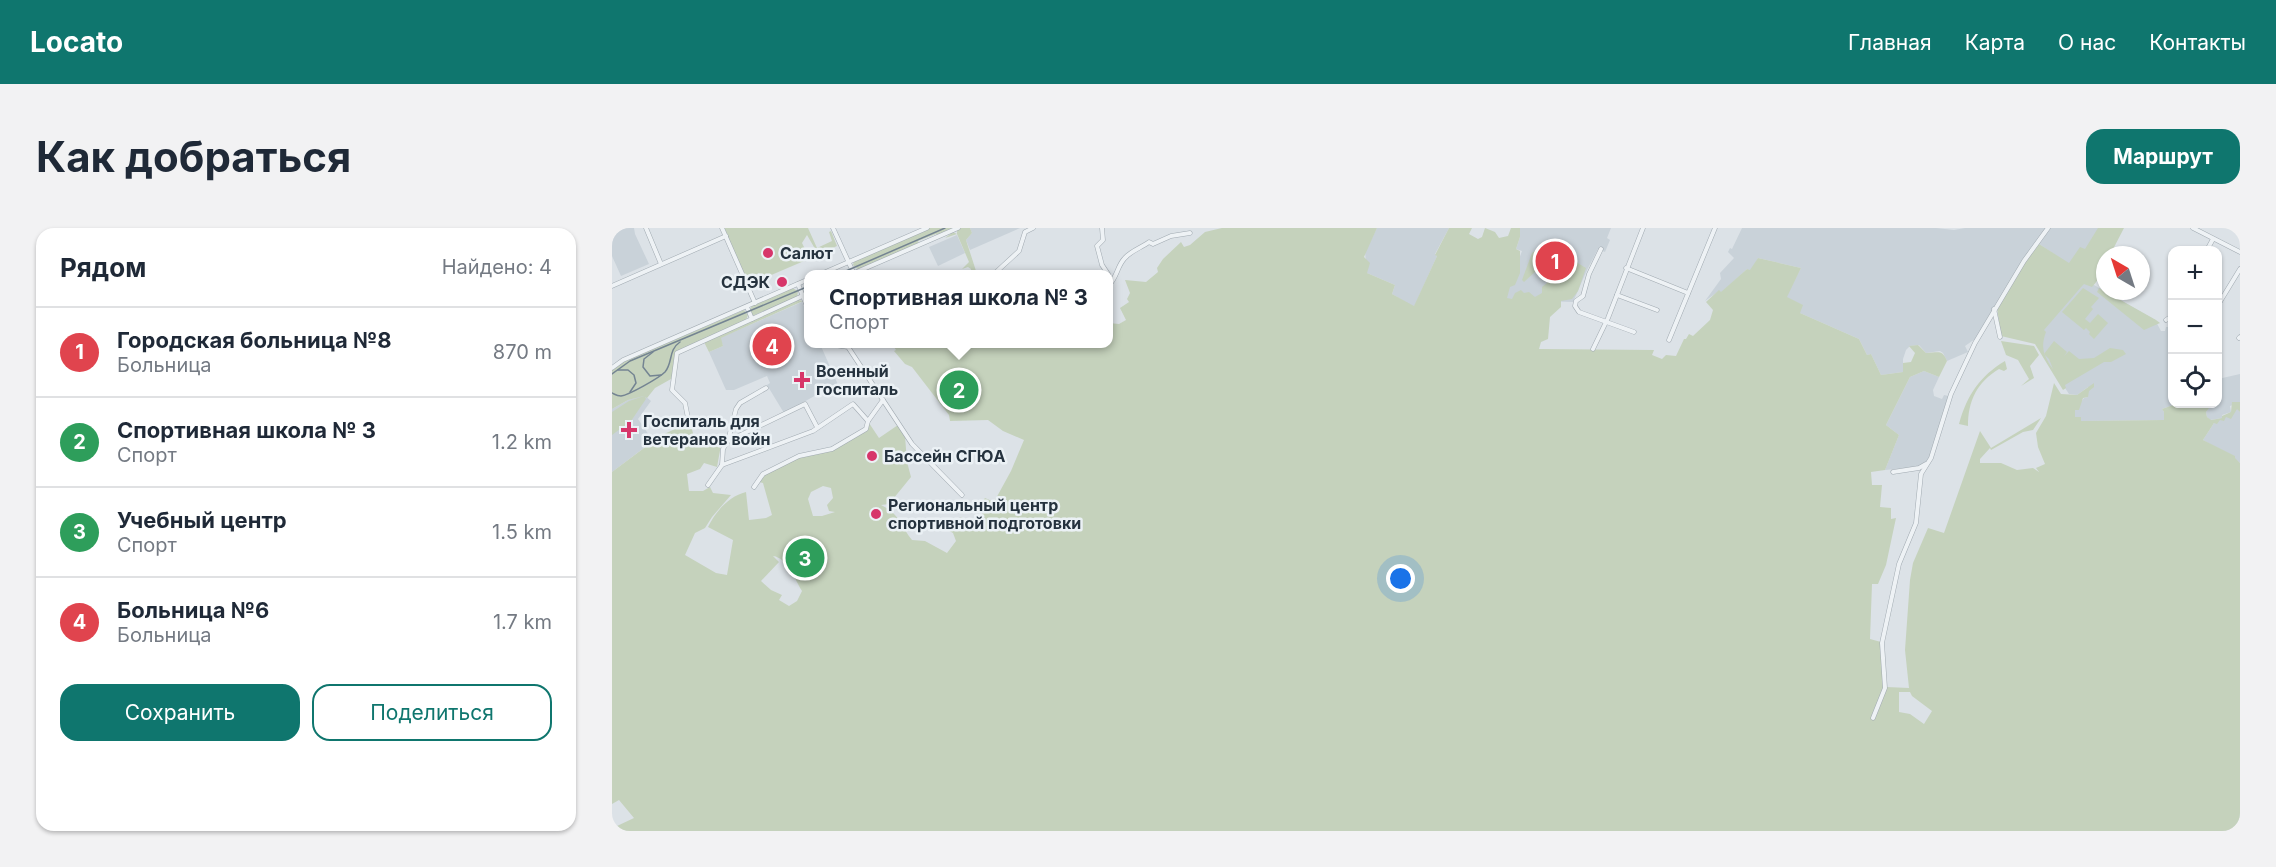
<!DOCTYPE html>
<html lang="ru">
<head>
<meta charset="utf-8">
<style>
  :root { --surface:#fff; --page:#f2f2f3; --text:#1f2937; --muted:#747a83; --line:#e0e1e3; --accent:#0f766e }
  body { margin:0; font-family:Inter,sans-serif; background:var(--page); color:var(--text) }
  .controls { position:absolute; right:18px; top:18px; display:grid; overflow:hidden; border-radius:12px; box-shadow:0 2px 4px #0004 }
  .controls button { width:54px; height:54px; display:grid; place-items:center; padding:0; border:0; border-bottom:2px solid var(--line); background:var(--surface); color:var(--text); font:30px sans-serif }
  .compass { position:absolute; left:1484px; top:18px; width:54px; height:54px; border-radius:50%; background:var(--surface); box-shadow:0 2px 4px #0004; rotate:321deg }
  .you { position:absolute; left:789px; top:351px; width:21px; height:21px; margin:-15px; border:4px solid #fff; border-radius:50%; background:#1a73e8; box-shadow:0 0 0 9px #1a73e833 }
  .badge { display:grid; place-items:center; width:39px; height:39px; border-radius:50%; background:var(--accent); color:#fff; font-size:20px; font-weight:700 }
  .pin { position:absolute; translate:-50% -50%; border:3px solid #fff; box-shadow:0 2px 6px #0006 }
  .popup { position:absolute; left:192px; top:42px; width:309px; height:78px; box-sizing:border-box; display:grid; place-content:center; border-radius:12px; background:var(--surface); filter:drop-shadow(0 2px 4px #0005); font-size:20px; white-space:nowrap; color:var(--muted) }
  .popup b { font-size:22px; color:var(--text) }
  .popup::after { content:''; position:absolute; left:50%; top:100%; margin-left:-12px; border:12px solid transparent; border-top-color:var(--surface) }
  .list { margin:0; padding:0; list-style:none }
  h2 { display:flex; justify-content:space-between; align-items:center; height:78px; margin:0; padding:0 24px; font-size:26px }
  h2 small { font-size:20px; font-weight:400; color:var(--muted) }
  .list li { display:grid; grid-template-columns:39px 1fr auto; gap:18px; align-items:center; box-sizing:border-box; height:90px; padding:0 24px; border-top:2px solid var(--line) }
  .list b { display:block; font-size:22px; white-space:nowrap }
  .list p { margin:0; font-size:20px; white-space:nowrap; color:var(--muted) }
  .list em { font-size:20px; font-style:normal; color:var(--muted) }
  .actions { display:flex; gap:12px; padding:18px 24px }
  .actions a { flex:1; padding:14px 0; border:2px solid var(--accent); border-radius:18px; text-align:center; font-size:21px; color:var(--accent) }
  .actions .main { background:var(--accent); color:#fff }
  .icon { flex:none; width:33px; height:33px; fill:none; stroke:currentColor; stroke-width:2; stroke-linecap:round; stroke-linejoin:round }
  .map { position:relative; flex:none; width:1628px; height:603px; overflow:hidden; border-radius:18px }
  header { display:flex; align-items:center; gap:36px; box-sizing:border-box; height:84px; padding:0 30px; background:var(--accent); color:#fff }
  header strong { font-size:28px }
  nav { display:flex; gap:33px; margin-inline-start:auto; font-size:21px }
  .intro { display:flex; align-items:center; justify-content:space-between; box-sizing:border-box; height:144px; padding:0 36px }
  h1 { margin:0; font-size:42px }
  .button { padding:15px 27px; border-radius:18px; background:var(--accent); color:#fff; font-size:21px; font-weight:700 }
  main { display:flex; gap:36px; padding:0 36px }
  aside { flex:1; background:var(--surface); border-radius:18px; box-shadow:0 2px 4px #0004 }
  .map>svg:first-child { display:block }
</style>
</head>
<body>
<header>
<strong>Locato</strong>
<nav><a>Главная</a><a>Карта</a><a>О нас</a><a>Контакты</a></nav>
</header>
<div class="intro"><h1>Как добраться</h1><a class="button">Маршрут</a></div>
<main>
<aside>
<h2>Рядом<small>Найдено: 4</small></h2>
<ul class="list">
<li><span class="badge" style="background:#e0444e">1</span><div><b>Городская больница №8</b><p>Больница</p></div><em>870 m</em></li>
<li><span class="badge" style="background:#2e9e5b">2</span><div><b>Спортивная школа № 3</b><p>Спорт</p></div><em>1.2 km</em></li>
<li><span class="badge" style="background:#2e9e5b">3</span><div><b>Учебный центр</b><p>Спорт</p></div><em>1.5 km</em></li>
<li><span class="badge" style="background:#e0444e">4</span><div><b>Больница №6</b><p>Больница</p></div><em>1.7 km</em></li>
</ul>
<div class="actions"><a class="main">Сохранить</a><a>Поделиться</a></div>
</aside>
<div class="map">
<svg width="1628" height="603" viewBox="0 0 1628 603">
  <rect width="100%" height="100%" fill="#dce2e7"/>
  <!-- built -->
  <g fill="#c9d2d9">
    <polygon points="0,0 22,0 23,6 37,36 9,48 0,28"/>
    <polygon points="358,0 408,0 358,22 354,12 360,5"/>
    <polygon points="765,0 837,0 823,26 825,28 802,79 780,66 783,57 755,45 753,24"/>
    <polygon points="908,0 999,0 995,10 998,12 993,24 986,21 975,42 961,74 892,72 910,23 904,21 908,9"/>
    <polygon points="1130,0 1324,0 1342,2 1353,0 1435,0 1363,111 1353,118 1356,124 1335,133 1331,125 1328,123 1314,125 1307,117 1298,118 1294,122 1291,131 1291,144 1269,147 1259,126 1255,127 1247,111 1188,85 1174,69 1189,40 1146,30 1141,41 1138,43 1135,41 1109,65 1107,63 1093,73 1109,51 1108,45 1122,30 1116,24 1118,20 1120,21"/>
    <polygon points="1438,0 1504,0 1466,42 1427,16"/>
    <polygon points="345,7 353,25 326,38 317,19"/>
    <polygon points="1467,52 1482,57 1543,92 1549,103 1553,103 1554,99 1557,99 1557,105 1560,105 1560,176 1564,176 1550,181 1552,184 1552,192 1468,193 1463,189 1463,182 1472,170 1476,169 1476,159 1465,167 1457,166 1431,126 1430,105 1432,97"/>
    <polygon points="190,74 197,90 197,116 208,116 227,159 220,163 215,161 172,185 155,157 158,155 155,148 122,162 114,162 97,124 111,118 108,110"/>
    <polygon points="1312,143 1327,149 1321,162 1322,168 1330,171 1332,167 1337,168 1318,228 1314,235 1305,239 1273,242 1287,207 1274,197 1298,149"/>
    <polygon points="1628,146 1628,174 1618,178 1619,184 1610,187 1610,190 1598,192 1595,189 1594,184 1598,179 1597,176 1606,176 1606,151"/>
    <polygon points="32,167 39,173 26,191 41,213 0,244 0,181 16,172"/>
    <polygon points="1625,180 1628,184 1628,235 1622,230 1591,212 1602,195"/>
  </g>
  <!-- green -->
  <g fill="#c5d2bc" fill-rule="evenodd">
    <polygon points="111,0 196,0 205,20 220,13 217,4 219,3 225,18 206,26 195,7 190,15 193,21 188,24 192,33 150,51 147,45 134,51"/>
    <polygon points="318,0 344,0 326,8 324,6 306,13 307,17 247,42 241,37 242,33"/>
    <polygon points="349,0 358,0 360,5 354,12 365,46 358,46 359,41 356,39 350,41 357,34 345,6 333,10 341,4 345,6 345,2"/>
    <path d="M 610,0 L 765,0 L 752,29 L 758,35 L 755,45 L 783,57 L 780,66 L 802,78 L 825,28 L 823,27 L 837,0 L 860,0 L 857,6 L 866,11 L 870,9 L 873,0 L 883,4 L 887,10 L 896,8 L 899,0 L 908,0 L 908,9 L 904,21 L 908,23 L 908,45 L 903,57 L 898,59 L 895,70 L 900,71 L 903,65 L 909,62 L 912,65 L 917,64 L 923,69 L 930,65 L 930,59 L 935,55 L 934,47 L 927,47 L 934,37 L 949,47 L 959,45 L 964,34 L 974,40 L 966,63 L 960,71 L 949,73 L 949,79 L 938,89 L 936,111 L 929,114 L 927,121 L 1042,122 L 1040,127 L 1050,131 L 1054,127 L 1064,128 L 1072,111 L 1074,111 L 1077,106 L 1081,108 L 1098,92 L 1101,82 L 1094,74 L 1107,62 L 1109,64 L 1135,41 L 1138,42 L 1146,30 L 1189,40 L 1175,69 L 1191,77 L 1188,85 L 1247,111 L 1255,127 L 1259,126 L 1269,147 L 1291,144 L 1291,135 L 1299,134 L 1303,125 L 1297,118 L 1306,117 L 1314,125 C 1326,125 1330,121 1335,133 L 1327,149 L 1312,143 L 1298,149 L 1274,197 L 1287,207 L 1273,242 L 1259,244 L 1260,257 L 1270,257 L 1268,279 L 1279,280 L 1279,291 L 1284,290 L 1274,337 L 1266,356 L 1260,356 L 1258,411 L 1269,414 L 1269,425 L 1274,459 L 1297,460 L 1293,422 L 1298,352 L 1301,335 L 1316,300 L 1332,305 L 1368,203 L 1379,220 L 1429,190 L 1421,202 L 1411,204 L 1379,222 L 1378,220 L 1368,231 L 1368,235 L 1389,235 L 1405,242 L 1421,240 L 1427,244 L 1424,240 L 1433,236 L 1426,219 L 1424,205 L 1434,188 L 1442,155 L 1449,166 L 1465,167 L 1482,155 L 1482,159 L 1477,163 L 1476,169 L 1471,170 L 1467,182 L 1463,182 L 1463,189 L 1469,189 L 1469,193 L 1552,192 L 1552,184 L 1550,181 L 1564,176 L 1597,176 L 1598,179 L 1594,184 L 1595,189 L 1599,192 L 1610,190 L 1610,188 L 1619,184 L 1620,174 L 1628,174 L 1628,184 L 1625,181 L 1619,191 L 1614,189 L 1612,193 L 1608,192 L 1605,196 L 1602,195 L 1591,212 L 1623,228 L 1623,230 L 1628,235 L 1628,603 L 0,603 L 0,593 L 5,598 L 22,590 L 7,572 L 0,576 L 0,244 L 48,208 L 78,194 L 82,209 L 109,217 L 105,239 L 92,235 L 88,241 L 75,246 L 77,263 L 91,263 L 98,259 L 101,265 L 119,267 L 100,289 L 93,300 L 83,305 L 73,327 L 104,345 L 115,347 L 121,312 L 96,299 C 104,283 117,268 134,264 L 137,292 L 154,290 L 160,287 L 151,255 L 147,254 L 149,249 L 188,229 L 221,222 L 253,204 L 257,195 L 267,210 L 286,197 L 293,208 L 295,234 L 299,249 L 277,276 L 269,277 C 288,286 288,297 300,312 L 313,313 L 335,325 L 344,313 L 341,305 L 330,299 L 331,296 L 342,299 L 344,292 L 349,289 L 354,292 L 352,295 L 357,298 L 361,295 L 372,293 L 368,277 L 373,270 L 382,274 L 399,243 L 412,212 L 391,203 L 376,192 L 338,193 L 337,187 L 300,139 L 293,136 L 282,123 L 284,122 L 282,119 L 286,116 L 288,120 L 295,117 L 297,120 L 304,116 L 313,117 L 316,116 L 497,116 L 497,95 L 507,96 L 514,92 L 508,80 L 517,74 L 515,71 L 518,65 L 513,52 L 534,54 L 546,44 L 545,40 L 551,31 L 569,14 L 572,19 L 578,17 L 593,4 ZM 211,258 L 219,260 L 221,270 L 215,277 L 217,283 L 223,284 L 210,288 L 201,288 L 196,271 L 199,264 ZM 161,328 C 176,330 183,352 190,363 L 185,373 L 177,378 L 167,372 L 170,367 L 159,362 L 149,353 L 167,334 ZM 1287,464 L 1298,464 L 1300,468 L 1320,483 L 1312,496 L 1298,486 L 1287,484 Z"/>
    <path d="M 1486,0 L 1512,0 L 1498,27 L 1493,27 C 1493,39 1488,51 1480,59 L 1472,56 L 1470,58 L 1432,102 L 1434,104 C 1428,120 1432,128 1441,141 L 1437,131 L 1432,126 L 1442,113 L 1455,124 L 1452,128 L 1457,123 L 1467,131 L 1482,130 L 1498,120 L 1511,122 L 1514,126 L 1499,134 L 1492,134 L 1453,157 L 1454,160 L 1451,162 L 1423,116 L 1389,108 L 1385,80 L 1413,34 L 1427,16 L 1457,35 L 1468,19 L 1473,21 Z"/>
    <polygon points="931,17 943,25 940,27 930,19 925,23 935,33 912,54 910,52 920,25"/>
    <polygon points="180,60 186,63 185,69 140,88 138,81 140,78"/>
    <polygon points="1471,60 1487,70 1479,79 1481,81 1473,91 1478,95 1486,86 1496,95 1482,111 1477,106 1478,104 1474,100 1472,102 1450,84"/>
    <polygon points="1487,60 1544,92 1548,95 1532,102 1485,64"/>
    <polygon points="186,72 191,73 109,110 111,118 97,124 92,114"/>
    <path d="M 132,82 L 136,87 L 134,92 L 65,123 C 60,131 63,142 59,151 L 43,160 L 35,170 L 33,169 L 34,171 L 19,193 L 0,207 L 0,184 L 17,173 L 32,168 L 16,172 L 0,181 L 0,142 L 11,134 Z"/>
    <polygon points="1389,113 1422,118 1427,127 1418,138 1422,150 1409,158 1417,151 1406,132 1394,127"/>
    <path d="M 1393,133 L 1395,141 L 1392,143 L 1387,141 C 1365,154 1356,173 1356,198 L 1347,196 C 1355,167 1368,148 1393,133 Z"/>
  </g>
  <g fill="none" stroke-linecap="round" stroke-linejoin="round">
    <!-- minor casing -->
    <g stroke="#a1aab1" stroke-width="5">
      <g id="minor">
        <polyline points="34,0 49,36"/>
        <polyline points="110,0 143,75"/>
        <polyline points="221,0 242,46"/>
        <polyline points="490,0 491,12 485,18 490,37 496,46"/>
        <polyline points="1581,0 1628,24"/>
        <polyline points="989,21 977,46 971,68 964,73 963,78 967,84 1022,104"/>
        <polyline points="1595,22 1601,11"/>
        <polyline points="1014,40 1076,65"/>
        <polyline points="209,46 315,0"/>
        <polyline points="240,46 346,0"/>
        <polyline points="382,46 407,23 413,4 421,0"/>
        <polyline points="186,56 197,83"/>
        <path d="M 497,57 C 505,49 505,39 512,31 C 518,23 529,20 537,14 L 541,16 L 559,8 L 578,5"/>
        <polyline points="0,58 114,8"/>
        <polyline points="1005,67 1045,82"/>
        <polyline points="1606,77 1628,41"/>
        <polyline points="135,79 140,91"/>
        <polyline points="1382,81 1388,109"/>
        <polyline points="1554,92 1560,88"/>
        <polyline points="1627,110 1628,109"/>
        <polyline points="1057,112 1103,0"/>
        <polyline points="216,116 236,119 300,216 350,267"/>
        <polyline points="981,121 996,90 1031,0"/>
        <polyline points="0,140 11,132 197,51"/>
        <polyline points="77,195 73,175 60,162 65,125 197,65"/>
        <polyline points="116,213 193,176 205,199"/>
        <polyline points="110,237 111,221 116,213 124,181 128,175 154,160"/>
        <polyline points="1281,244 1307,240 1314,236"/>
        <polyline points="96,257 110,237 201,203 241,176 256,193"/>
        <polyline points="142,259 151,246 187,228 220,221 254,201 256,193 271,172"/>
        <polyline points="1261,490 1273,460 1270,415 1287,336 1304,295 1309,246 1319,230 1339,166 1363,115 1412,33 1436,0"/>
      </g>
    </g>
    <!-- minor -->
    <use href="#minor" stroke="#eef2f5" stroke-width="4"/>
    <!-- tram -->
    <g stroke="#748492" stroke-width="1.5">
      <polyline points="227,46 333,0"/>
      <polyline points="41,124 32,131 31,139 38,148 49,147"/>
      <polyline points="6,142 16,142 22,147 24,155 18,164"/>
      <polyline points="0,146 18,133 197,58"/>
      <path d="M 0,165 C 4,167 5,168 9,168 C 17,167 47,150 53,144 C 61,135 56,122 68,114"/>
    </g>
  </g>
  <!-- markers -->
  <g fill="#d7366a" stroke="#ebf1f5" stroke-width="2">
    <circle cx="156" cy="25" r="6"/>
    <circle cx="170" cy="54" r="6"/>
    <path d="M187 143h6v6h6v6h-6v6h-6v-6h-6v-6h6z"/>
    <path d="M14 193h6v6h6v6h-6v6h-6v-6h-6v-6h6z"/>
    <circle cx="260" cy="228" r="6"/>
    <circle cx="264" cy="286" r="6"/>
  </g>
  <g text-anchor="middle" stroke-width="5" stroke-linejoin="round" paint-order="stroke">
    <!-- poi labels -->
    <g font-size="16" font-weight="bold" fill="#25323e" stroke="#ebf1f5" text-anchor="start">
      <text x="168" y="31">Салют</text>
      <text x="158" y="60" text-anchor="end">СДЭК</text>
      <text x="204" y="149">Военный<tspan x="204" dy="18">госпиталь</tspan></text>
      <text x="31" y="199">Госпиталь для<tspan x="31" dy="18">ветеранов войн</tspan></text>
      <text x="272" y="234">Бассейн СГЮА</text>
      <text x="276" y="283">Региональный центр<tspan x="276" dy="18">спортивной подготовки</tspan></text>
    </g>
  </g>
</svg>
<div class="controls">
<button>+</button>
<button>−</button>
<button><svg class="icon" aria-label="locate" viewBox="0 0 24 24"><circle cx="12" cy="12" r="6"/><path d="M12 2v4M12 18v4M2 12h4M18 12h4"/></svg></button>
</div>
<svg class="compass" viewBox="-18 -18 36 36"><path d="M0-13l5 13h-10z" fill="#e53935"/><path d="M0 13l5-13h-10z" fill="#747a83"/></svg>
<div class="you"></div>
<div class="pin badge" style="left:943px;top:33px;background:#e0444e">1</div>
<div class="pin badge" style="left:347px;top:162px;background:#2e9e5b">2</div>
<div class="popup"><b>Спортивная школа № 3</b>Спорт</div>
<div class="pin badge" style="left:193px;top:330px;background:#2e9e5b">3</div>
<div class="pin badge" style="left:160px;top:118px;background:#e0444e">4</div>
</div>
</main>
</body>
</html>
